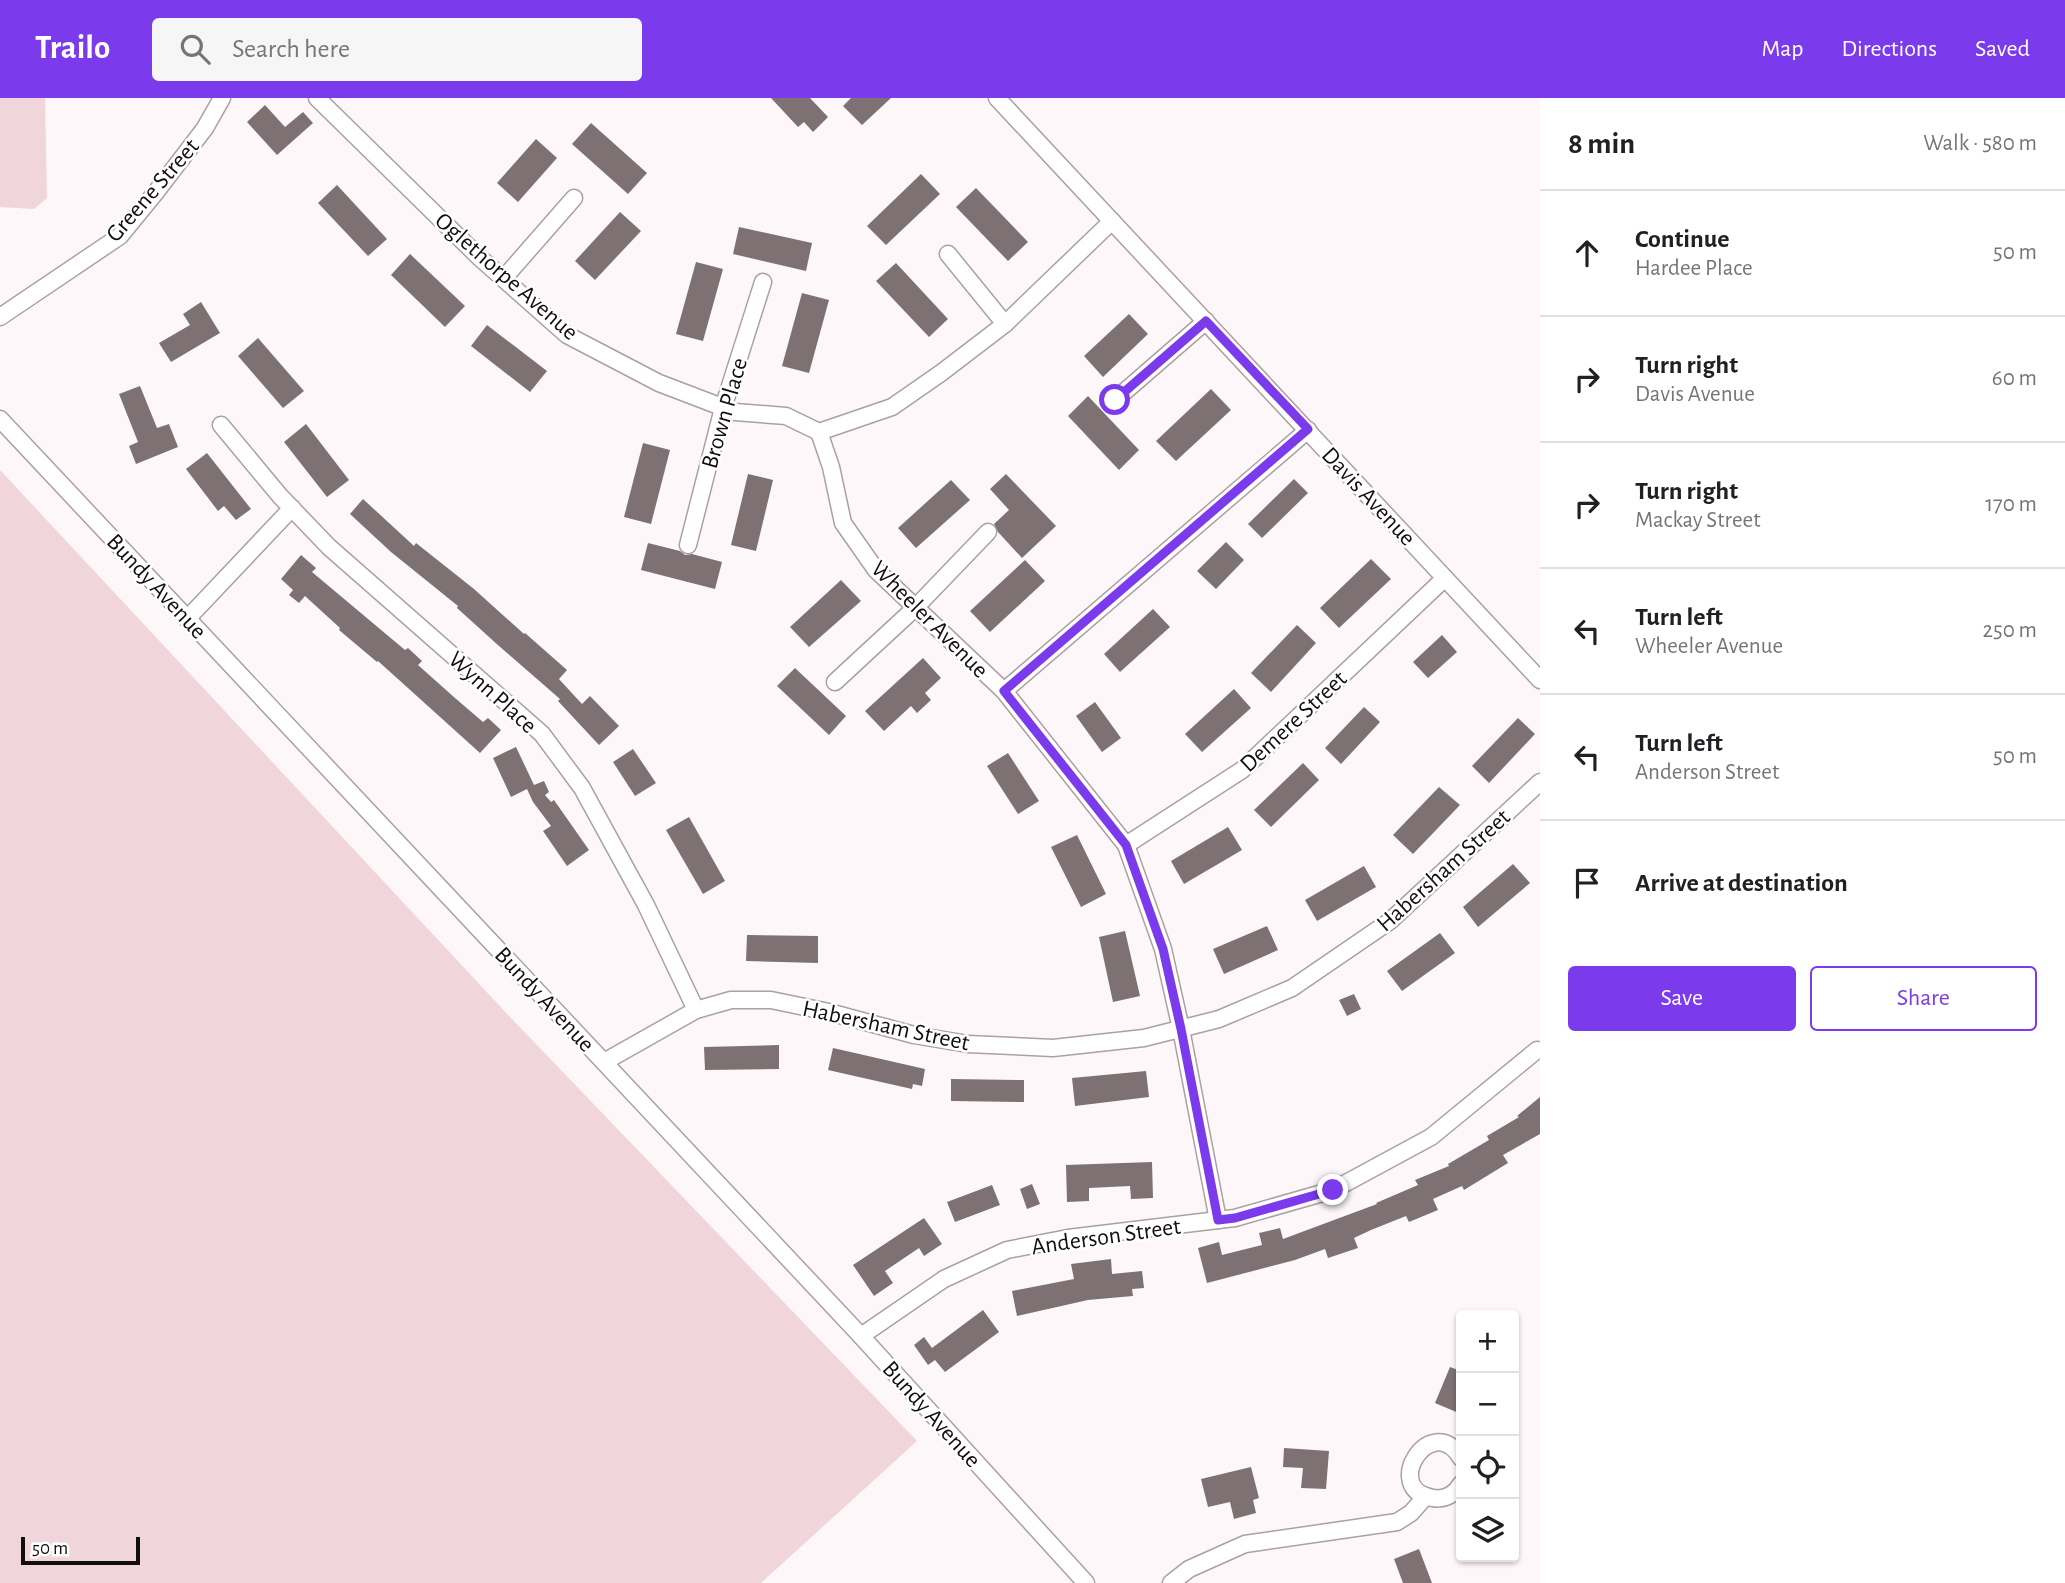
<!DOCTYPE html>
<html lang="en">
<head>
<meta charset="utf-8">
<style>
  :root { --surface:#fff; --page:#f6f6f6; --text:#202124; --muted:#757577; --line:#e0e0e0; --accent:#7c3aed }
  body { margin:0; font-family:"Alegreya Sans",sans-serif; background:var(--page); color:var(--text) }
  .controls { position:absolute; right:21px; bottom:21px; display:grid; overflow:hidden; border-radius:7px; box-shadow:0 2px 5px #0004 }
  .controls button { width:63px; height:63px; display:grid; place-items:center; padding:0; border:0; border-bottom:2px solid var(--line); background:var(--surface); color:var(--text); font:35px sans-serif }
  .scale { position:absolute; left:21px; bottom:18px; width:119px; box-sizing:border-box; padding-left:7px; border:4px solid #120e0f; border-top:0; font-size:19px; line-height:24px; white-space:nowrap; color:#120e0f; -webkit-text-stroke:5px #fff; paint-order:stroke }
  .stop { position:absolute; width:21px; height:21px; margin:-16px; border:5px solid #7c3aed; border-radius:50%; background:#fff }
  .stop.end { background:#7c3aed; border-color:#fff; box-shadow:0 2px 7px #0008 }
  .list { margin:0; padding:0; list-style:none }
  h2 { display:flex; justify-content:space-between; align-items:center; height:91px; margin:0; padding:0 28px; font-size:30px }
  h2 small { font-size:23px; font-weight:400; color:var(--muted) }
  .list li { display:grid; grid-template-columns:46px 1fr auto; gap:21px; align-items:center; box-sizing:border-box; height:126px; padding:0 28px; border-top:2px solid var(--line) }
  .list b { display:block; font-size:26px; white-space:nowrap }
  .list p { margin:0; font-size:23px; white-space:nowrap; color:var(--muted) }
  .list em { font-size:23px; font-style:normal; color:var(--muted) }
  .actions { display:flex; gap:14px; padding:21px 28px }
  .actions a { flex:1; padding:16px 0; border:2px solid var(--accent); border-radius:7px; text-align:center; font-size:24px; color:var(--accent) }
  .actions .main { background:var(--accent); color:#fff }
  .icon { flex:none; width:38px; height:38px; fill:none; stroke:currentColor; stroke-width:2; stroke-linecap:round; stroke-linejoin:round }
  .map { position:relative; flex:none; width:1540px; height:1485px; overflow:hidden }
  header { display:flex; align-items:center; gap:42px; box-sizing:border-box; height:98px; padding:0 35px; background:var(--accent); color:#fff }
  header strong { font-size:33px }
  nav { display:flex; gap:38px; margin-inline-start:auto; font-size:24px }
  .search { width:490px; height:63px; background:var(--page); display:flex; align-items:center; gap:18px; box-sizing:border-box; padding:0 24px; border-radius:7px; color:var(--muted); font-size:26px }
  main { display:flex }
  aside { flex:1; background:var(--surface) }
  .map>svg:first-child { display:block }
</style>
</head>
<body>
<header>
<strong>Trailo</strong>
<div class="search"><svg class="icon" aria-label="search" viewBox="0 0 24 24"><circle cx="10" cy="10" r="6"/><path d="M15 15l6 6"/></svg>Search here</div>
<nav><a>Map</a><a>Directions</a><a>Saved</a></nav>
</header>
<main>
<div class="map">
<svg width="1540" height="1485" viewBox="0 0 1540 1485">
  <rect width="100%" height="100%" fill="#fdf7f9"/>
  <!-- green -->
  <g fill="#f0d6db">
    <polygon points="0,0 45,0 47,100 34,111 0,109"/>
    <polygon points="0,372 511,920 917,1343 761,1485 0,1485"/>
  </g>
  <!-- building -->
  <g fill="#7e7174">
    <polygon points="771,0 810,0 828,19 813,34 804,24 798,29"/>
    <polygon points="851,0 891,0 862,27 843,8"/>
    <polygon points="265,7 285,29 303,14 313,25 277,57 247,24"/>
    <polygon points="591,25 647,75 628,96 572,46"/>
    <polygon points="536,41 557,60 518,104 497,85"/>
    <polygon points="921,76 940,96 886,147 867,128"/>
    <polygon points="337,87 387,141 368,158 318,105"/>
    <polygon points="976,90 1028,144 1008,163 956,109"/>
    <polygon points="620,114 641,133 595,182 575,163"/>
    <polygon points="739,129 812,145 806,173 733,156"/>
    <polygon points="410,156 465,208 445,229 391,177"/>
    <polygon points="696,164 723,171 703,243 676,236"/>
    <polygon points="896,165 948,221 929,239 876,183"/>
    <polygon points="802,195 829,202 809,275 782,268"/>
    <polygon points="201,204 220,235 171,264 159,245 190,227 183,216"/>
    <polygon points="1129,216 1148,236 1103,279 1084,258"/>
    <polygon points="487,227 547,273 530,294 471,248"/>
    <polygon points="258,240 304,293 283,310 238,258"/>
    <polygon points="140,288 157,330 169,326 178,349 136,366 129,348 138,344 119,296"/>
    <polygon points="1211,291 1231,312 1176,363 1156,343"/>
    <polygon points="1088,298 1139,352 1119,372 1068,318"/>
    <polygon points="306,326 349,382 327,399 284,344"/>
    <polygon points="643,345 670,352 651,426 624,419"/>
    <polygon points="207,355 251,411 236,422 224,408 218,413 186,371"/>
    <polygon points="748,376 773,382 756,453 731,447"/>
    <polygon points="1006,376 1056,428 1022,460 998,434 994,426 1009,412 990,391"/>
    <polygon points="1294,381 1308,395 1262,440 1248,426"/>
    <polygon points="951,382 970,402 916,450 898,430"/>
    <polygon points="363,401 414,448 416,445 474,491 524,536 525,535 567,572 559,581 582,606 590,598 619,628 599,647 558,603 560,601 499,548 457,510 458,508 391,454 350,416"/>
    <polygon points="1226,444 1244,462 1216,491 1197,473"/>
    <polygon points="648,445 680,453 685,457 692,456 722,464 715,491 641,472"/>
    <polygon points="301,457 316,470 312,474 405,552 408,550 422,563 418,567 455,600 483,624 488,620 501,632 480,655 378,563 377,564 339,532 340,530 305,498 299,505 289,497 293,492 281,481"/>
    <polygon points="1371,461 1391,481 1339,530 1320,510"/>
    <polygon points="1025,462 1045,483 990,534 970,513"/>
    <polygon points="841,482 861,503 809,549 790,529"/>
    <polygon points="1153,511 1170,529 1120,574 1104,556"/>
    <polygon points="1297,527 1316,545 1271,594 1251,575"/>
    <polygon points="1442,537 1457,554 1428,580 1413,564"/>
    <polygon points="923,560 941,580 925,595 931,602 917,615 911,608 884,633 865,613"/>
    <polygon points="795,570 846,618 829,637 777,588"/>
    <polygon points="1234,591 1251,610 1202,654 1185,636"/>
    <polygon points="1095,604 1121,640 1102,654 1076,618"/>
    <polygon points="1364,609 1380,624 1341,666 1325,650"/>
    <polygon points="1518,620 1535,636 1489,685 1472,668"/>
    <polygon points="516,649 534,687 544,683 549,694 545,697 551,704 554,702 589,752 567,768 543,733 551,728 533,704 527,691 511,699 493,660"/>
    <polygon points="633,651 656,685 635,698 613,664"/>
    <polygon points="1008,655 1039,703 1018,716 987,668"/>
    <polygon points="1303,665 1319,682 1271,729 1254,712"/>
    <polygon points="1439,689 1460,707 1413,756 1393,737"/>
    <polygon points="689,719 725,783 703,796 666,732"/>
    <polygon points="1228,729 1242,752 1184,786 1171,763"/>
    <polygon points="1077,737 1106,796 1081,809 1051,749"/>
    <polygon points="1513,766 1530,785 1478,829 1463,809"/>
    <polygon points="1364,768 1376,789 1317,823 1305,802"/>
    <polygon points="1267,828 1278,852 1224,876 1213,851"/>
    <polygon points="1125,833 1140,898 1113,904 1099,839"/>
    <polygon points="1440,835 1455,855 1402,893 1387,873"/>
    <polygon points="747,837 818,838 818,865 746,863"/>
    <polygon points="1354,896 1361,911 1347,918 1339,902"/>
    <polygon points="779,947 779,971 705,972 704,949"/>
    <polygon points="833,950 925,971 922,988 913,986 912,991 828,972"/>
    <polygon points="1146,973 1149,999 1075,1008 1072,980"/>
    <polygon points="951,981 1024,982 1024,1004 951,1003"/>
    <polygon points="1540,999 1540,1036 1503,1057 1508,1065 1464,1092 1462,1088 1433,1101 1438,1112 1409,1124 1406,1118 1371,1132 1354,1140 1358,1150 1328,1160 1325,1151 1295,1162 1207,1185 1198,1150 1219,1144 1222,1157 1262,1147 1259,1135 1280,1130 1283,1141 1377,1106 1376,1105 1418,1087 1415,1082 1449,1068 1448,1066 1489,1042 1487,1038 1519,1019 1517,1018"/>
    <polygon points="1152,1064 1153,1100 1131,1101 1130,1088 1089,1090 1089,1103 1067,1104 1066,1067"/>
    <polygon points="1032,1086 1040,1106 1027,1111 1020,1091"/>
    <polygon points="992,1087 1000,1107 955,1124 947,1104"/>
    <polygon points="924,1120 942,1146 924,1158 919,1150 885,1173 893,1185 874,1198 853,1167"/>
    <polygon points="1111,1161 1112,1176 1142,1173 1144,1190 1132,1191 1133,1198 1088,1202 1017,1218 1012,1193 1074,1181 1071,1166"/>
    <polygon points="983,1212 999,1234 945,1274 935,1262 928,1267 914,1247 924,1239 932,1250"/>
    <polygon points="1450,1269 1461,1273 1461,1316 1435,1305"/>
    <polygon points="1284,1350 1329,1353 1326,1391 1301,1390 1303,1370 1283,1369"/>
    <polygon points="1251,1369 1259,1400 1253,1402 1256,1415 1234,1421 1230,1404 1208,1409 1201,1381"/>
    <polygon points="1419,1451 1432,1485 1403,1485 1394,1461"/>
  </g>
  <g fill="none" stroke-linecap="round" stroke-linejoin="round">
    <!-- minor casing -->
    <g stroke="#ad9fa2" stroke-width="19">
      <g id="minor">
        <polyline points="317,0 480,160 567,237 659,285 735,314 786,318 819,334 892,309 941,275 1005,226 1112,123"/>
        <polyline points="997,0 1540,582"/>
        <polyline points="948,156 1005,226"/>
        <polyline points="504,180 574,100"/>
        <polyline points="0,219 120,138 156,94 205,30 222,0"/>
        <polyline points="1115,302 1206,223"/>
        <polyline points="0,321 861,1238 1086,1485"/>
        <polyline points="221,327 280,398 329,449 542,636 582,690 646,807 696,912"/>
        <polyline points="819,334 831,369 843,425 876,472 1004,593 1126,747 1163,851 1181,931 1218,1122"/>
        <polyline points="688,447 723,310 763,184"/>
        <polyline points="187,521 292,410"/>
        <polyline points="835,584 915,510 988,434"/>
        <polyline points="1004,593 1308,332"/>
        <polyline points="1126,747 1242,672 1445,480"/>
        <polyline points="604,964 696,912 731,902 771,902 829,914 914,937 968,946 1053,950 1144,940 1219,921 1292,890 1390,823 1540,684"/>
        <polyline points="861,1238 944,1181 1007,1152 1068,1140 1235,1120 1333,1092 1431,1039 1537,952"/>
        <path d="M 1461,1360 C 1431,1311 1380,1392 1433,1400 C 1445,1402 1455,1396 1461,1386"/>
        <polyline points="1171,1485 1189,1471 1245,1446 1397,1424 1411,1415 1426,1398"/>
      </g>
    </g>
    <!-- minor -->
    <use href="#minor" stroke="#fff" stroke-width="16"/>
  </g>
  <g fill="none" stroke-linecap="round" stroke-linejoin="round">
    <!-- route -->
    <polyline stroke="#7c3aed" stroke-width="9" points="1115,302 1206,223 1308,331 1004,593 1126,747 1163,851 1181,931 1218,1122 1235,1120 1333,1092"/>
  </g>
  <g text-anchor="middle" stroke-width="5" stroke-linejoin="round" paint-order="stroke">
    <!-- street labels -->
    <g font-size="24" fill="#120e0f" stroke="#fff">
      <text transform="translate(152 92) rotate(-49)" y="8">Greene Street</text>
      <text transform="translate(507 178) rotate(41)" y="8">Oglethorpe Avenue</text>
      <text transform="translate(724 315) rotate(-74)" y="8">Brown Place</text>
      <text transform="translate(1369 398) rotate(47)" y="8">Davis Avenue</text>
      <text transform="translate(157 488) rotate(47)" y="8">Bundy Avenue</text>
      <text transform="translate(930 521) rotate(45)" y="8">Wheeler Avenue</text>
      <text transform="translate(493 594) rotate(42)" y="8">Wynn Place</text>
      <text transform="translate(1293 623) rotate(-43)" y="8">Demere Street</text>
      <text transform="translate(1443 772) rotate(-42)" y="8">Habersham Street</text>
      <text transform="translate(545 901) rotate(47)" y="8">Bundy Avenue</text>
      <text transform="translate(886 927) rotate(12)" y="8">Habersham Street</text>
      <text transform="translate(1106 1138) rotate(-8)" y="8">Anderson Street</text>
      <text transform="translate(932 1316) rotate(48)" y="8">Bundy Avenue</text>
    </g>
  </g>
</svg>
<div class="controls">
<button>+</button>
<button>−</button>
<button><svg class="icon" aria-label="locate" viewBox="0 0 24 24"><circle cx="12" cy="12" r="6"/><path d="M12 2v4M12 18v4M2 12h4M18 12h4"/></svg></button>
<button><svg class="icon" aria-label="layers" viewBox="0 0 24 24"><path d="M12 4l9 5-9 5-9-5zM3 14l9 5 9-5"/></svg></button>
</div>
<div class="scale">50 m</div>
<div class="stop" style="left:1115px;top:302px"></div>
<div class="stop end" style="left:1333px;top:1092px"></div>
</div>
<aside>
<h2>8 min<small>Walk · 580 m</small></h2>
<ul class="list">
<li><svg class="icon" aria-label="ahead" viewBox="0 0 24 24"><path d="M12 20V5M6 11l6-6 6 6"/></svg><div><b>Continue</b><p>Hardee Place</p></div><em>50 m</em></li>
<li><svg class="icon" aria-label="right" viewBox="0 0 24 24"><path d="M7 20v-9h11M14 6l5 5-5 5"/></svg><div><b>Turn right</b><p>Davis Avenue</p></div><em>60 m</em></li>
<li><svg class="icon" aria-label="right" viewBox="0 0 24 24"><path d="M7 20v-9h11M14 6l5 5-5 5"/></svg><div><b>Turn right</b><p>Mackay Street</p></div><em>170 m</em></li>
<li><svg class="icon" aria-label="left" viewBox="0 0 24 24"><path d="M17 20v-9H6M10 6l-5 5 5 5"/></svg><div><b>Turn left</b><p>Wheeler Avenue</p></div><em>250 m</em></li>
<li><svg class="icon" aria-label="left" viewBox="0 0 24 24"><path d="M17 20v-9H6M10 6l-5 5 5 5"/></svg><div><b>Turn left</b><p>Anderson Street</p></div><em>50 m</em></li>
<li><svg class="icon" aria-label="arrive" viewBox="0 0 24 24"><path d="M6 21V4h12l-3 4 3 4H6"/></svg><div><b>Arrive at destination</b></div></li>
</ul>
<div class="actions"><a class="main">Save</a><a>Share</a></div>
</aside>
</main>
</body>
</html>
